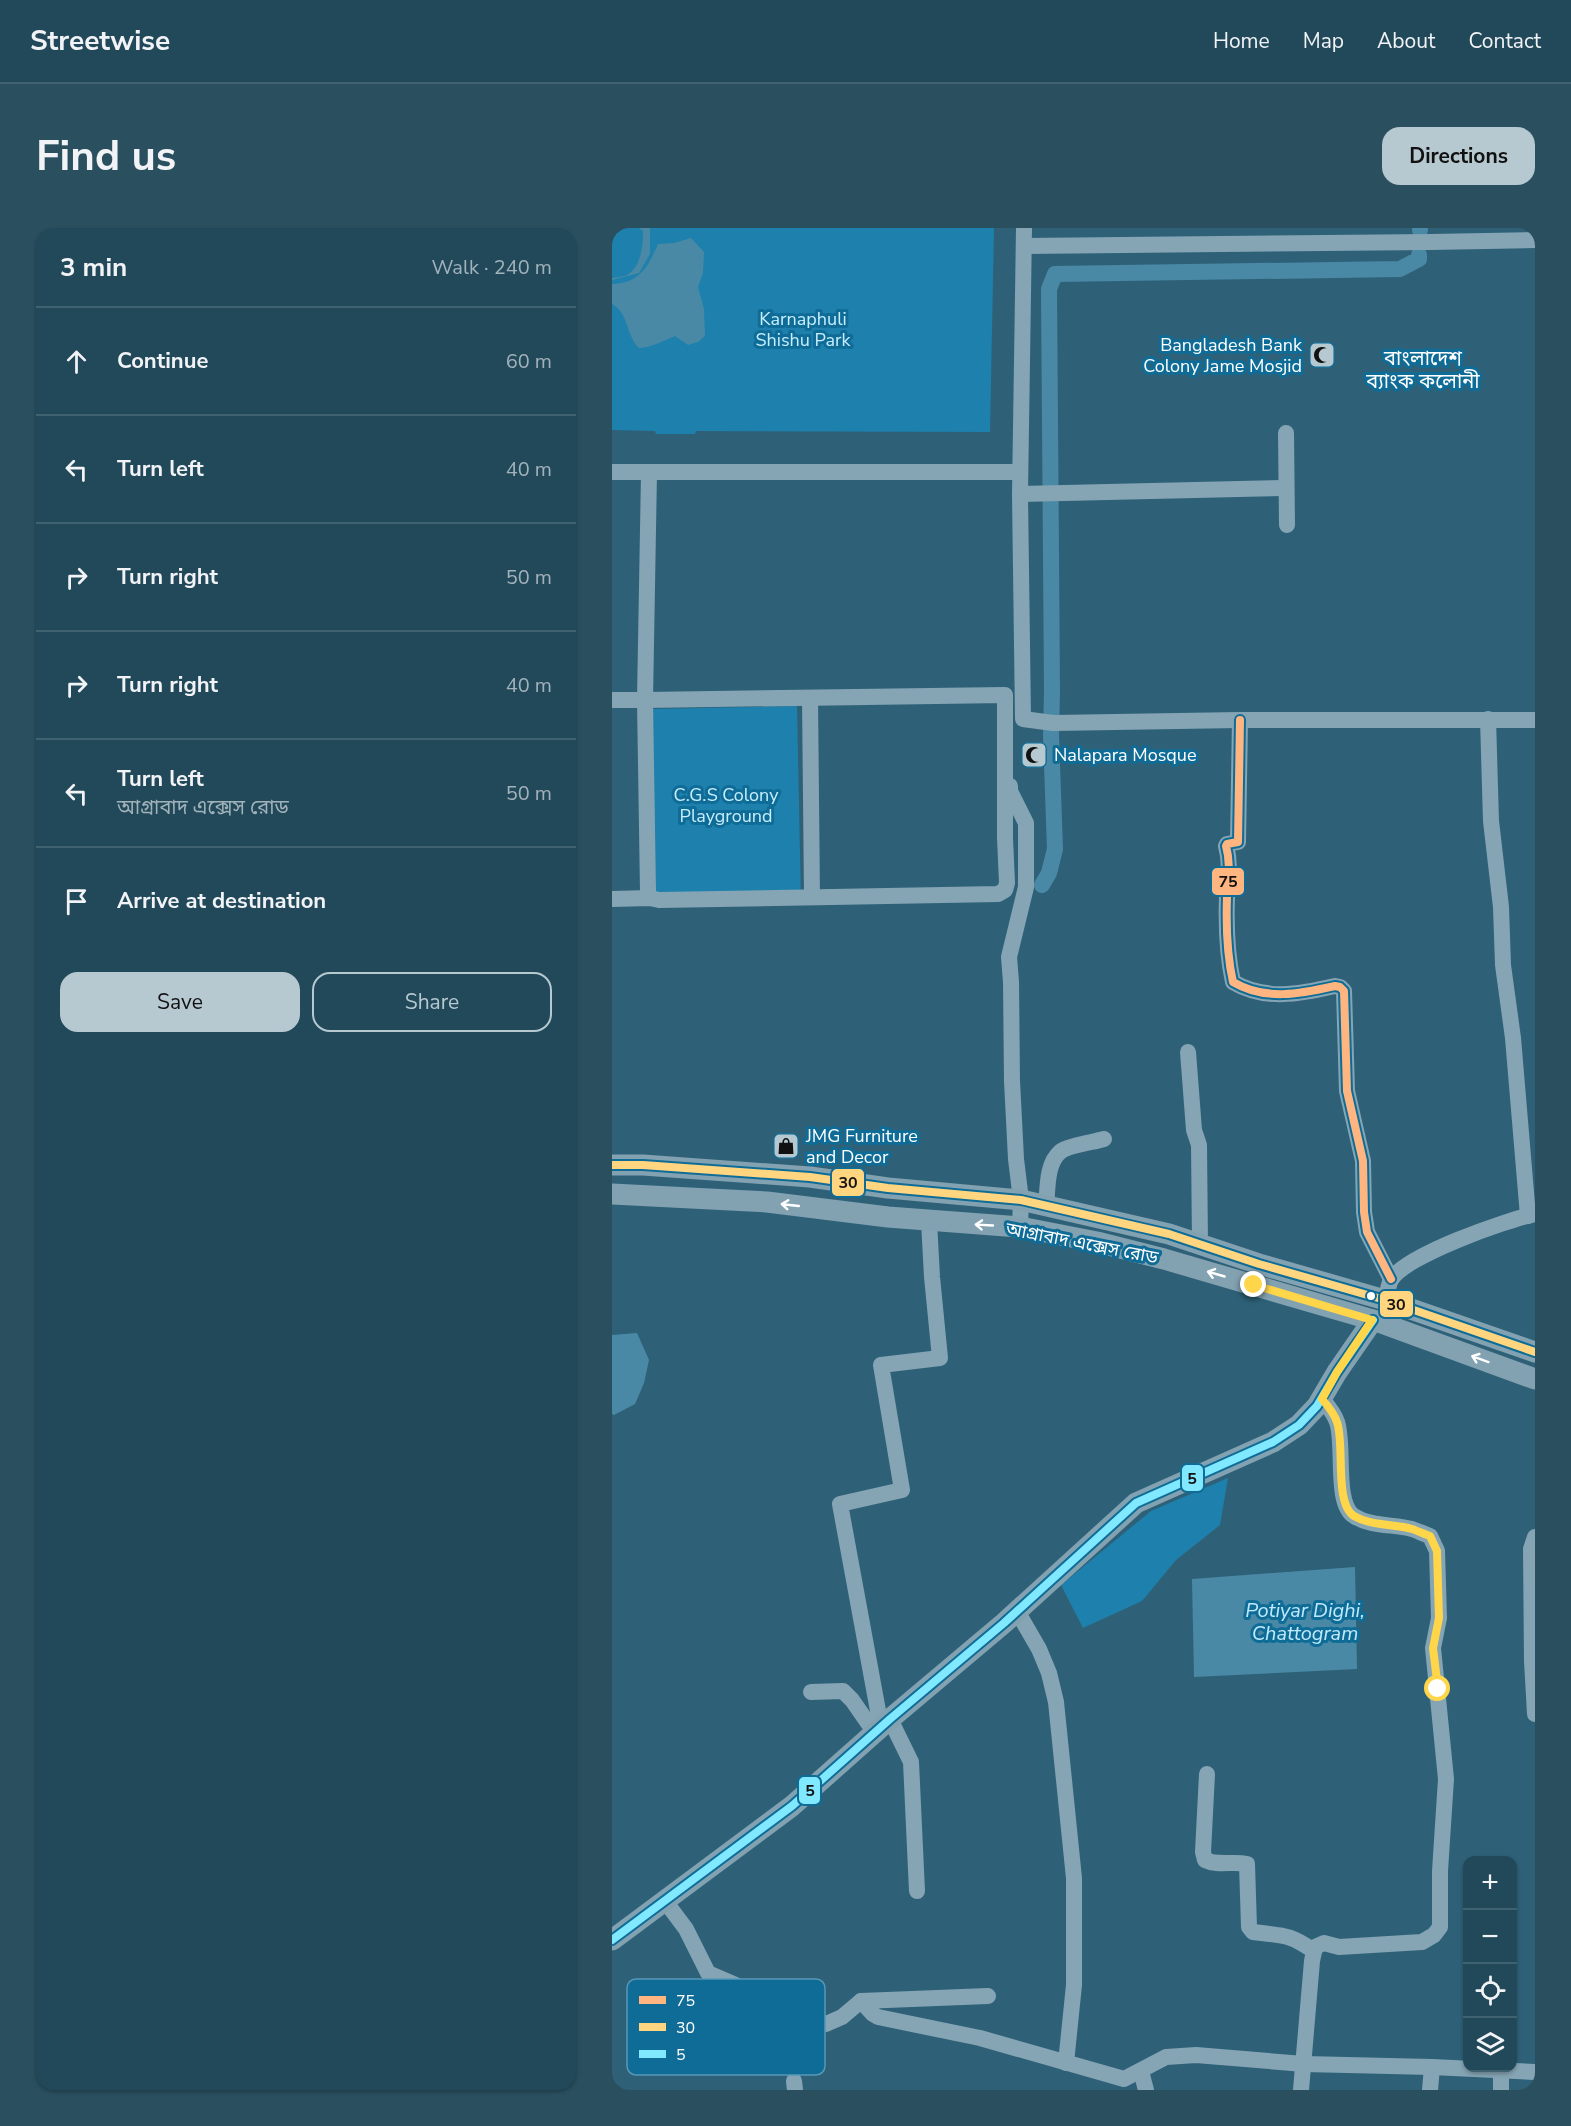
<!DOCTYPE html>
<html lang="en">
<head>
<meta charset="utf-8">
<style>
  :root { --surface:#22495a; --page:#2a5060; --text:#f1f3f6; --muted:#a2b2bb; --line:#3f6170; --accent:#b6c8d0 }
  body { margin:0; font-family:"Nunito Sans","Noto Sans Bengali",sans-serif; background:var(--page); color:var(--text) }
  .controls { position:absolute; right:18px; bottom:18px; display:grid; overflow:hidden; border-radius:12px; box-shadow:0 2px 4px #0004 }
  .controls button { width:54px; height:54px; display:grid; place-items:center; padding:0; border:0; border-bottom:2px solid var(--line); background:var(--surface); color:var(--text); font:30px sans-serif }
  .stop { position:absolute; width:18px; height:18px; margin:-14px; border:4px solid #ffd54a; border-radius:50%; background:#fff }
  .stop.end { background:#ffd54a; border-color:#fff; box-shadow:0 2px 6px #0008 }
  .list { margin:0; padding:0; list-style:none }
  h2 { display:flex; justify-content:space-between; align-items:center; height:78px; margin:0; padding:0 24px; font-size:26px }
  h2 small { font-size:20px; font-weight:400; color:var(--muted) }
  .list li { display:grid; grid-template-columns:39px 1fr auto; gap:18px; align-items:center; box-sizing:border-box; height:108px; padding:0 24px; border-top:2px solid var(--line) }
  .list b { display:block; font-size:22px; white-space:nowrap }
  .list p { margin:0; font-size:20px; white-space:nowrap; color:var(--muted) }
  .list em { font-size:20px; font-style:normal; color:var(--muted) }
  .actions { display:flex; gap:12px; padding:18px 24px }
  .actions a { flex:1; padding:14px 0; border:2px solid var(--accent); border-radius:18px; text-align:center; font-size:21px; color:var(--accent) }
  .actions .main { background:var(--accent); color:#111 }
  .icon { flex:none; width:33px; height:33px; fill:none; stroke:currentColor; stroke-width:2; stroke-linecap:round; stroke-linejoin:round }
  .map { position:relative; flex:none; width:923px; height:1862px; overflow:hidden; border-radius:18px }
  header { display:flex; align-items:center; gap:36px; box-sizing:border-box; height:84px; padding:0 30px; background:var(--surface); border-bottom:2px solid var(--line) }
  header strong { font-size:28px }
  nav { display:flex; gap:33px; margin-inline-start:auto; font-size:21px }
  .intro { display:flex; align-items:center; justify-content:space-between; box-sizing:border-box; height:144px; padding:0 36px }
  h1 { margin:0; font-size:42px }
  .button { padding:15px 27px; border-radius:18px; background:var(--accent); color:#111; font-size:21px; font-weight:700 }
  main { display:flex; gap:36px; padding:0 36px }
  aside { flex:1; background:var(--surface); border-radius:18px; box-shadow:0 2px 4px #0004 }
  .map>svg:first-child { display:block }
</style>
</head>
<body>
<header>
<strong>Streetwise</strong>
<nav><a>Home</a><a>Map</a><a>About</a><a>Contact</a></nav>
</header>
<div class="intro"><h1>Find us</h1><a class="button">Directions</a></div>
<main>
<aside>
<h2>3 min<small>Walk · 240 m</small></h2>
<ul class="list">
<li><svg class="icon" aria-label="ahead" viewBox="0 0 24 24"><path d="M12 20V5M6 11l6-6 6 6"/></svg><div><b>Continue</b></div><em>60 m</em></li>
<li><svg class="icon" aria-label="left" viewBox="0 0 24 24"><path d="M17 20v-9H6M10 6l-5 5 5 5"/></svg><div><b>Turn left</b></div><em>40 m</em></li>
<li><svg class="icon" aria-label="right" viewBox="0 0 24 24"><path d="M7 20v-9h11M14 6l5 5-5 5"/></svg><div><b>Turn right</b></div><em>50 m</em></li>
<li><svg class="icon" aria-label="right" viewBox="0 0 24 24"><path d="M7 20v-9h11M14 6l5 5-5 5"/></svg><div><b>Turn right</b></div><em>40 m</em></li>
<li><svg class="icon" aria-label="left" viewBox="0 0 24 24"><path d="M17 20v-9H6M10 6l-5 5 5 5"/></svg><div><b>Turn left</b><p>আগ্রাবাদ এক্সেস রোড</p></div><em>50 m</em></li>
<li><svg class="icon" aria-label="arrive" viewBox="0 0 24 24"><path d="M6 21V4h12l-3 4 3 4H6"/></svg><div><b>Arrive at destination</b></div></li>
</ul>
<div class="actions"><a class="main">Save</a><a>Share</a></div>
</aside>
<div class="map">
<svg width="923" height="1862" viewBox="0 0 923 1862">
  <rect width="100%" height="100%" fill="#2e6178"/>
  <!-- green -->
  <g fill="#1e80ac">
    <polygon points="0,0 382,0 378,204 84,203 83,206 44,206 43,203 0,202"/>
    <polygon points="185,478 189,675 43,677 39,481"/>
    <polygon points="616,1250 608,1297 564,1332 530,1373 471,1400 449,1357 539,1283"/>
  </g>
  <!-- water -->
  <g fill="#4989a6">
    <path d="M 27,0 L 38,0 L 38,26 L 27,45 L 0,52 L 0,50 C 4,49 11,49 15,47 C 29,39 31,18 31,3 Z"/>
    <path d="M 79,10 L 92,24 L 91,45 L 86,59 L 92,81 L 93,108 L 86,114 L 76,117 L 63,108 C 51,113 41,119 27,120 C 14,108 17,85 0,76 L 0,56 C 28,55 36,39 46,16 L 62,15 Z"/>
    <polygon points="25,1105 37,1132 32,1155 23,1176 2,1187 0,1186 0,1107"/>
    <polygon points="743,1339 745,1441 582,1449 580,1351"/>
  </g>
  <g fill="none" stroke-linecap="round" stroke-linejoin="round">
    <!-- canal -->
    <g stroke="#4989a6" stroke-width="16">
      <polyline points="808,2 808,0"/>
      <polyline points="430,657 437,645 443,621 439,508 440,463 437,61 443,46 788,41 807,31 807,27"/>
    </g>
    <!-- minor -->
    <g stroke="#85a5b4" stroke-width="16">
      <polyline points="412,0 408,266 411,491 441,495 628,492 923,492"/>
      <polyline points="412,18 819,14 923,12"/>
      <polyline points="674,205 675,297"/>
      <polyline points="0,244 408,244"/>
      <polyline points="408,266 673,260"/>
      <polyline points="198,470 200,669"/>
      <polyline points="0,472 33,472 36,664 38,670"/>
      <polyline points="876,491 879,593 889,679 891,737 901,810 916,988"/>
      <path d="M 628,492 L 626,614 L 615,616 L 614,618 C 619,636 616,651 615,669 C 614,697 615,727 621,754 C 653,773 688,766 723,758 L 728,759 L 732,763 L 735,863 L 751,933 L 752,984 L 755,1004 L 779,1051"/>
      <polyline points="398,558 398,563 414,595 414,659 397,729 399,754 400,853 404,931 409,972 408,999"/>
      <polyline points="0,671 38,670 47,672 386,666 393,662 395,655 393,610 393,467 33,472 37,245"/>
      <polyline points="576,824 582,902 587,917 588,1016"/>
      <path d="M 434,978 C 436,961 434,936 448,924 C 454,918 482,914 492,911"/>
      <path d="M 776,1061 C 777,1058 777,1055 779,1052 C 792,1028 894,992 923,986"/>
      <polyline points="923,1309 919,1321 920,1433 923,1486"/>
      <polyline points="405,1383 427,1421 437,1445 444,1474 448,1513 462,1650 462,1757 454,1835"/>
      <polyline points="199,1464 231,1463 240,1472 263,1505"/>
      <polyline points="278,1491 299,1534 305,1663"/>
      <polyline points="269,1499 228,1276 290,1262 269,1137 328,1130 320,1049 317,993"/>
      <path d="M 595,1546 L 591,1624 L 593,1632 C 605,1638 622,1633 635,1636 L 637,1699 L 641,1704 C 671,1708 676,1705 702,1723"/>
      <polyline points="53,1673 74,1701 96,1745 214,1796 230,1789 249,1773 376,1768"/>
      <polyline points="249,1773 261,1786 266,1789 368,1810 512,1851 554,1829 584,1827 692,1836 820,1839 923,1844"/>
      <polyline points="529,1843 534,1862"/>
      <polyline points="889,1843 889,1862"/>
      <polyline points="182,1853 183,1862"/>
      <path d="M 689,1862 L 700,1733 L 703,1719 L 712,1715 L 727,1719 L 810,1714 L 822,1707 L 828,1699 L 828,1643 L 834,1551 L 821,1420 L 827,1390 L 825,1323 L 818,1308 C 812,1306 806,1303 800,1301 C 782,1296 759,1299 742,1288 C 722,1276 733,1216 725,1194 C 722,1185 716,1178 710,1171"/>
      <polyline points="818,1862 820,1839"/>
    </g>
    <!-- major -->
    <g stroke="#83a2b1" stroke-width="21">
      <polyline points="0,937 31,937 198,949 276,960 409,972 557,1006 647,1036 773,1072 923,1124"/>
      <polyline points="0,966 155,974 276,989 408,999 485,1014 552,1031 761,1092 923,1151"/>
      <polyline points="0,1712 180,1578 278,1491 392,1395 524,1275 661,1214 687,1197 705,1178 725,1144 761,1092"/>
    </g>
    <!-- bus-1 casing -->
    <g stroke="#0f6c97" stroke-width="12">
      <path id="bus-1" d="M 628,492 L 626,614 L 615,616 L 614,618 C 619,636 616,651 615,669 C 614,697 615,727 621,754 C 653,773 688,766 723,758 L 728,759 L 732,763 L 735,863 L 751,933 L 752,984 L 755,1004 L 779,1051"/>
    </g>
    <!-- bus-2 casing -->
    <g stroke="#0f6c97" stroke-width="12">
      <polyline id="bus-2" points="0,937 31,937 198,949 276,960 409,972 557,1006 647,1036 773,1072 923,1124"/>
    </g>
    <!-- bus-3 casing -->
    <g stroke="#0f6c97" stroke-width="12">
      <polyline id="bus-3" points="0,1712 180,1578 278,1491 392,1395 524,1275 661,1214 687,1197 705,1178 725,1144 761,1092"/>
    </g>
    <!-- bus-1 -->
    <use href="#bus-1" stroke="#ffb580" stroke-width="8"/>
    <!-- bus-2 -->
    <use href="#bus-2" stroke="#ffd580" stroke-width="8"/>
    <!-- bus-3 -->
    <use href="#bus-3" stroke="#80e8ff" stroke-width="8"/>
  </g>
  <!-- one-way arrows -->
  <defs><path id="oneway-shaft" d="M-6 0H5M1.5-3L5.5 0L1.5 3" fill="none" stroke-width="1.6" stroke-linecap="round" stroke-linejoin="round" transform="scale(1.5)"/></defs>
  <g stroke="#fff">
    <use href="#oneway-shaft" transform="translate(178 977) rotate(-174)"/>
    <use href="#oneway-shaft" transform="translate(372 997) rotate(-177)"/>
    <use href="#oneway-shaft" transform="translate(604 1046) rotate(-164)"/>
    <use href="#oneway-shaft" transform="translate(868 1131) rotate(-160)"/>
  </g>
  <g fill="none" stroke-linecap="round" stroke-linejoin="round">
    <!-- route -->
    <path stroke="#ffd54a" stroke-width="8" d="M 642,1057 L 760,1092 L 725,1144 L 710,1171 C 716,1178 722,1185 725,1194 C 733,1216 722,1276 742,1288 C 759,1298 782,1296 800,1301 C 806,1303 812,1306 818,1308 L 825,1323 L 827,1390 L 821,1420 L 826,1461"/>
  </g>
  <!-- icons -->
  <defs>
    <g id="mosque-square" transform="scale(1.35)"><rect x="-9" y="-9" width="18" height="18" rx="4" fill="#b6c8d0" stroke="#0f6c97"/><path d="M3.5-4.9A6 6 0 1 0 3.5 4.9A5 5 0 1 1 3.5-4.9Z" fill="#111"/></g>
    <g id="shop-square" transform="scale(1.35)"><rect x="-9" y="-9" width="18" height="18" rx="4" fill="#b6c8d0" stroke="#0f6c97"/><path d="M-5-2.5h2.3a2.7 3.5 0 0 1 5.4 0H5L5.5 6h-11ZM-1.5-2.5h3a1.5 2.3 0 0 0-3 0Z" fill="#111"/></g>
  </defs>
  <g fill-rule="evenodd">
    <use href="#mosque-square" x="710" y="127"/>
    <use href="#mosque-square" x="422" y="527"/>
    <use href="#shop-square" x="174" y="918"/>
  </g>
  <!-- markers -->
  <circle fill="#fff" stroke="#0f6c97" stroke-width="2" cx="759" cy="1068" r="5"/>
  <g text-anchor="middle" stroke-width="6" stroke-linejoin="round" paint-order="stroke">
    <!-- park labels -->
    <g font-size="18" fill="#c7eefe" stroke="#0f6c97">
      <text x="191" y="97">Karnaphuli<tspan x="191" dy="21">Shishu Park</tspan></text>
      <text x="114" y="573">C.G.S Colony<tspan x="114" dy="21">Playground</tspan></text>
    </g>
    <!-- poi labels -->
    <g font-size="18" fill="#fff" stroke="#0f6c97" text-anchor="start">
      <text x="690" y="123" text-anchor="end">Bangladesh Bank<tspan x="690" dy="21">Colony Jame Mosjid</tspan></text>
      <text x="442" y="533">Nalapara Mosque</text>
      <text x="194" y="914">JMG Furniture<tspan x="194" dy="21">and Decor</tspan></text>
    </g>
    <!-- street labels -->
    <g font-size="18" fill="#fff" stroke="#0f6c97">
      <text transform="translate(470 1015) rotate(11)" y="6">আগ্রাবাদ এক্সেস রোড</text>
    </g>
    <!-- neighbourhood labels -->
    <g font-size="20" fill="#fff" stroke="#0f6c97">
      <text x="811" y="137">বাংলাদেশ<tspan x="811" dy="23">ব্যাংক কলোনী</tspan></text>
    </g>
    <!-- water labels -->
    <g font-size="20" font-style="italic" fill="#c0eafc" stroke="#0f6c97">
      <text x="693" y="1389">Potiyar Dighi,<tspan x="693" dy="23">Chattogram</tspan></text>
    </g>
  </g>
  <!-- legend -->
  <rect x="15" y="1751" width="198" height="96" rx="9" fill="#0f6c97" stroke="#5798b6" stroke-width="1.5"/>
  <rect x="27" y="1768" width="27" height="8" fill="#ffb580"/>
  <rect x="27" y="1795" width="27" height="8" fill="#ffd580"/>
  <rect x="27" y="1822" width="27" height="8" fill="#80e8ff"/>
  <g font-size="16" fill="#fff">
    <text x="64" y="1778">75</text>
    <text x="64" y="1805">30</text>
    <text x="64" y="1832">5</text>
  </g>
  <g stroke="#0f6c97" stroke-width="2">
    <rect x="599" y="639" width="34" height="29" rx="6" fill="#ffb580"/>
    <rect x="219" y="940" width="34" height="29" rx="6" fill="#ffd580"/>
    <rect x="767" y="1062" width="35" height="28" rx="6" fill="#ffd580"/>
    <rect x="569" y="1236" width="23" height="28" rx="6" fill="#80e8ff"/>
    <rect x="186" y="1548" width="23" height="29" rx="6" fill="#80e8ff"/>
  </g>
  <g font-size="16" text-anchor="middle" font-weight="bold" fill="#111">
    <text x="616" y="659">75</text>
    <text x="236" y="960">30</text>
    <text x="784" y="1082">30</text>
    <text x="580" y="1256">5</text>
    <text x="198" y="1568">5</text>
  </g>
</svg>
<div class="controls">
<button>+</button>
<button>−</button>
<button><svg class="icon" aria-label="locate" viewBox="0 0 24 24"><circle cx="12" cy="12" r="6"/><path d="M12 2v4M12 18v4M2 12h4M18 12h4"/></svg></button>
<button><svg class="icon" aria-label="layers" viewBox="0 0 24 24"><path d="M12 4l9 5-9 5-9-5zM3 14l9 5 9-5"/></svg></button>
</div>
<div class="stop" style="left:826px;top:1461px"></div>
<div class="stop end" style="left:642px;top:1057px"></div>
</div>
</main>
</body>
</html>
